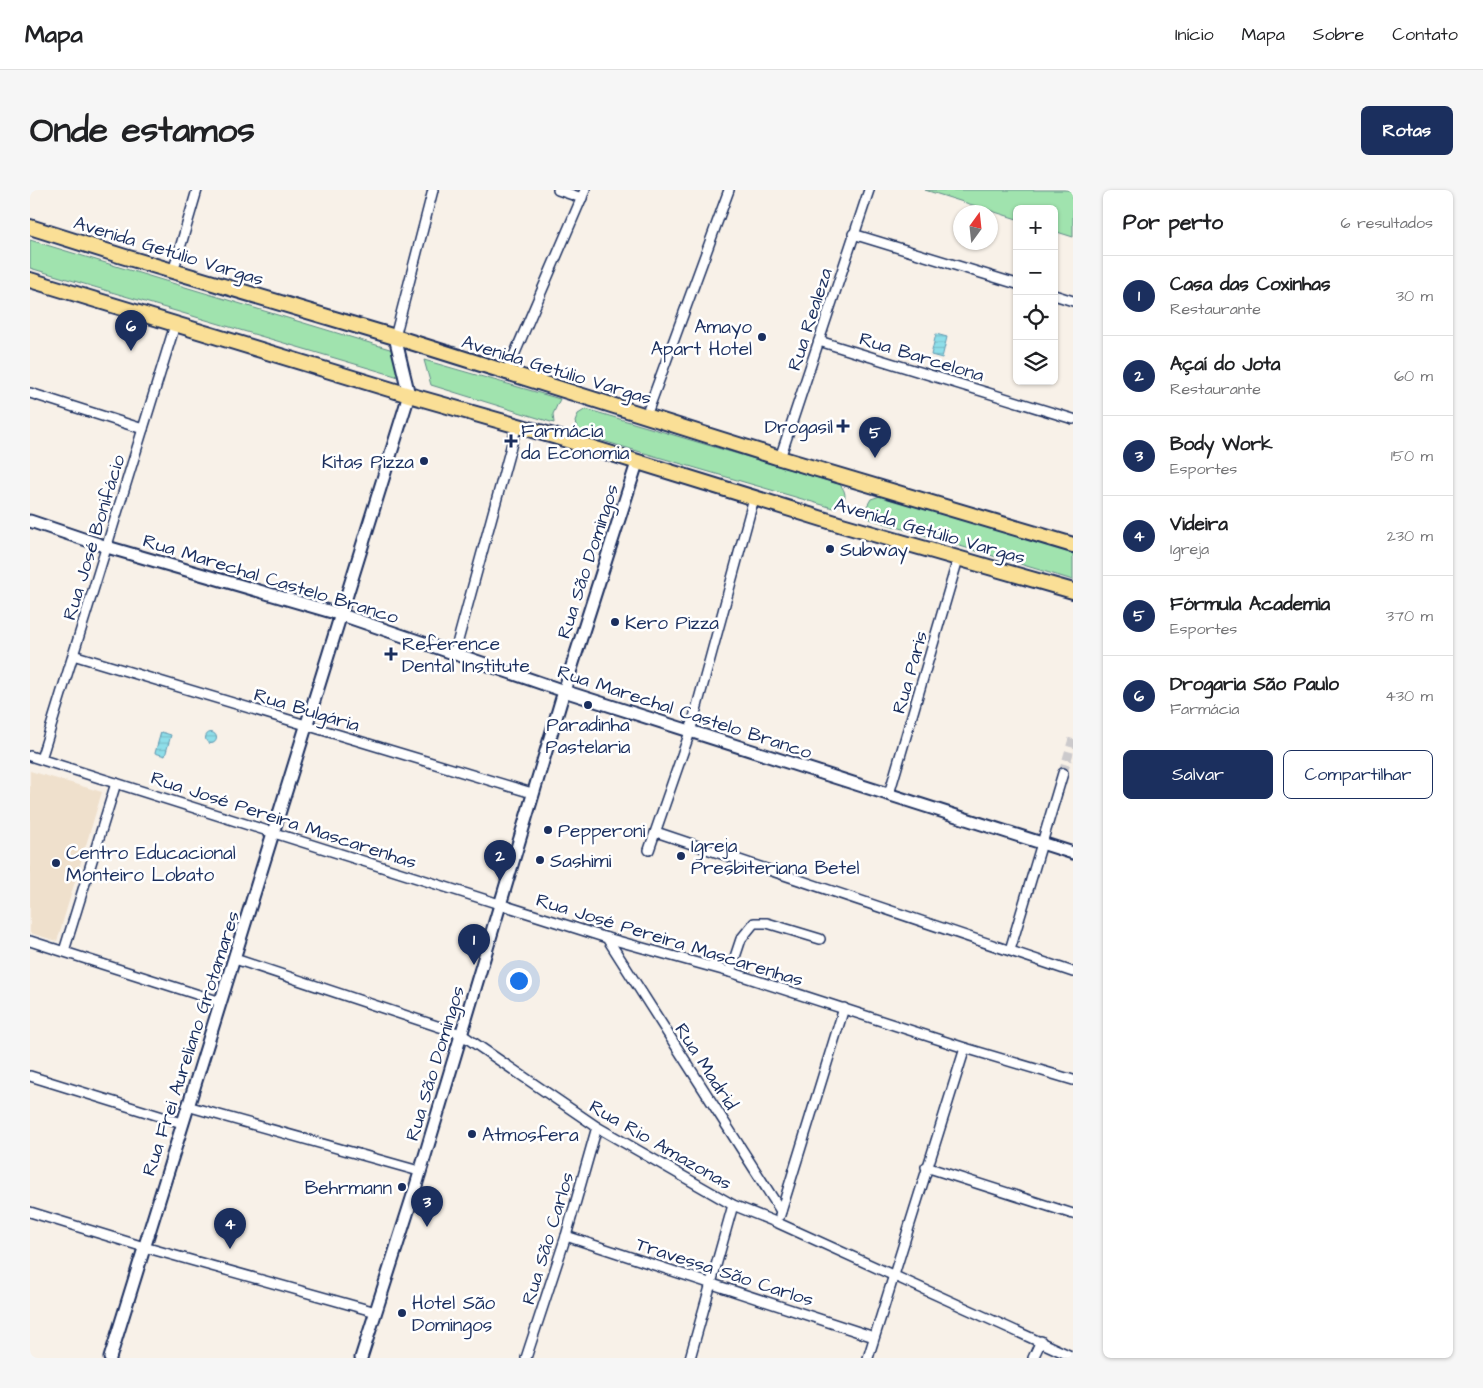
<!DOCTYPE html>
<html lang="pt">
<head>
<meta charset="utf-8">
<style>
  :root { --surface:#fff; --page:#f6f6f6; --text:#202124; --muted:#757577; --line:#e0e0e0; --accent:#1b2f5e }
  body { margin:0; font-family:"Architects Daughter",sans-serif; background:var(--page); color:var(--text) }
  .controls { position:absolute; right:15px; top:15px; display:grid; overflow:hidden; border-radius:8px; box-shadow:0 1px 4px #0004 }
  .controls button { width:45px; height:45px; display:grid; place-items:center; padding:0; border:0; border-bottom:1px solid var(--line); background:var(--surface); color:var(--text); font:25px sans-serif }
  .compass { position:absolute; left:923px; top:15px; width:45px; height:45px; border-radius:50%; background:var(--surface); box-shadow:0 1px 4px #0004; rotate:15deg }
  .you { position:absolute; left:488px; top:790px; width:18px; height:18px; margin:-12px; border:4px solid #fff; border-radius:50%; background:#1a73e8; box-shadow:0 0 0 8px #1a73e833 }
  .badge { display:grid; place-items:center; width:32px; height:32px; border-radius:50%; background:var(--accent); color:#fff; font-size:16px; font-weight:700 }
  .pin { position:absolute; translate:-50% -41px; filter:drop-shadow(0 1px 2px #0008) }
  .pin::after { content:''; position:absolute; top:26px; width:18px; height:15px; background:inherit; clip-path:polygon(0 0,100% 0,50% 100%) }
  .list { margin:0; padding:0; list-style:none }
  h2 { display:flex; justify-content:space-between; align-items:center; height:65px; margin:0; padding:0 20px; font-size:21px }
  h2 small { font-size:16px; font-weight:400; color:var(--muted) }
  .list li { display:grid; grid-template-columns:32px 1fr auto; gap:15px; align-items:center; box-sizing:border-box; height:80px; padding:0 20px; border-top:1px solid var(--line) }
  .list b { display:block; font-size:19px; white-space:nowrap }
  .list p { margin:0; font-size:16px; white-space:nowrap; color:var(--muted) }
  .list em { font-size:16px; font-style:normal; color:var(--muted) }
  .actions { display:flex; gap:10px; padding:15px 20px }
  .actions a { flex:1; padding:11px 0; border:1px solid var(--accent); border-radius:8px; text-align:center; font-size:18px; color:var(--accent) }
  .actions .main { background:var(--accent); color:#fff }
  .icon { flex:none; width:28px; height:28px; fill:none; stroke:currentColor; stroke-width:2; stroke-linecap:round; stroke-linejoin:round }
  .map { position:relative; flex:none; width:1043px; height:1168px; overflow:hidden; border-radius:8px }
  header { display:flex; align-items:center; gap:30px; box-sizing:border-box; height:70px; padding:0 25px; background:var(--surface); border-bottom:1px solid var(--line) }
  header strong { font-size:24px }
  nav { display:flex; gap:28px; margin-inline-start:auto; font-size:18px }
  .intro { display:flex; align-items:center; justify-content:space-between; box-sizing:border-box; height:120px; padding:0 30px }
  h1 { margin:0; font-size:35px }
  .button { padding:12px 22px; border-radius:8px; background:var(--accent); color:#fff; font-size:18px; font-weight:700 }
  main { display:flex; gap:30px; padding:0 30px }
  aside { flex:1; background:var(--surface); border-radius:8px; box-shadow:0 1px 4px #0004 }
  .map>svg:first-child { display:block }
</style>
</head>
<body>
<header>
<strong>Mapa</strong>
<nav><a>Início</a><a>Mapa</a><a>Sobre</a><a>Contato</a></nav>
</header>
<div class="intro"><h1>Onde estamos</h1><a class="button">Rotas</a></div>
<main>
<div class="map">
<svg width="1043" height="1168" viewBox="0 0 1043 1168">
  <defs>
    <pattern id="water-rules" width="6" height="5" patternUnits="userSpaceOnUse" patternTransform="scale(1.25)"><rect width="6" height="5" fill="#8edee9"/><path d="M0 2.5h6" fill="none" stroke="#7abfca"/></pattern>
  </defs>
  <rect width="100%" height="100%" fill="#f8f1e8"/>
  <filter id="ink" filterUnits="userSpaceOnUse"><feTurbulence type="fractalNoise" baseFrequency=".02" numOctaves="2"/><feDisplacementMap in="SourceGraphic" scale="10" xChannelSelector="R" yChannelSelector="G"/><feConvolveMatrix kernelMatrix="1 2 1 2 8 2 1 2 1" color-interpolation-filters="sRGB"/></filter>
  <g filter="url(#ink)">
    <!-- built -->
    <polygon fill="#efe0cc" points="0,581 72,602 27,751 0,743"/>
    <!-- green -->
    <g fill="#a0e3ae" stroke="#5e8986">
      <polygon points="895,0 1043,0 1043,47 1024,41 1024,19 987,19 987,29"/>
      <polygon points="0,50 363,160 369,187 0,78"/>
      <polygon points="394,170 530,209 523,224 524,233 401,195"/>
      <path d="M 556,219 L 809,294 C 819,303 816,315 803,318 L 549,244 L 545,232 L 548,224 Z"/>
      <polygon points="850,306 1043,363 1043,390 840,329 837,316 841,309"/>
    </g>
    <!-- water -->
    <g fill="url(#water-rules)" stroke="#6098b1">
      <polygon points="906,144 917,147 912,168 901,165"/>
      <polygon points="131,542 141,545 135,566 125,563"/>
      <circle cx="181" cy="548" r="5.5"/>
    </g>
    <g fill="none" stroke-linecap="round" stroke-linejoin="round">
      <!-- minor-tunnel -->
      <polyline stroke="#cccacc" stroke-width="9" stroke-dasharray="9 4.5" stroke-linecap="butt" points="1033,583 1043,549"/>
      <!-- minor casing -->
      <g stroke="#1b2f5e" stroke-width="12">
        <g id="minor">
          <polyline points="528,0 552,8"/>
          <polyline points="823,44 987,94"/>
          <polyline points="143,82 167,0"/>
          <polyline points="1024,105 1043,111"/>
          <polyline points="365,147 403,0"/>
          <polyline points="789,151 1043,229"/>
          <polyline points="476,184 555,0"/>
          <polyline points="0,203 113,239"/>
          <polyline points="616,226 699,0"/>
          <polyline points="750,268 839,0"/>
          <polyline points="43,465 502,603"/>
          <polyline points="424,465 487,235"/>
          <polyline points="0,566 577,748 700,782 935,858 1043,890"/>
          <polyline points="11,569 145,135"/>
          <polyline points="859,604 928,369"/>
          <polyline points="626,642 1043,782"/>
          <polyline points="619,660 660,542 724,308"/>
          <polyline points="577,748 751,1021"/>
          <polyline points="0,751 191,812"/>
          <polyline points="980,760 1033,583"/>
          <polyline points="34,761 86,593"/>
          <polyline points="205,769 431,844 567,937 703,1015 748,1033 1043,1167"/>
          <polyline points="700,782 711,749 724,733 737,733 790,749"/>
          <polyline points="0,886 152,933"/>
          <polyline points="157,916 389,981"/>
          <polyline points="896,977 1043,1024"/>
          <polyline points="0,1022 114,1057 346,1122"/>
          <polyline points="750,1025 814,818"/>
          <polyline points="536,1046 844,1147"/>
          <polyline points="496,1168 536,1046 567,937"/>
          <polyline points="660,1168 703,1015"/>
          <polyline points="838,1168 935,858"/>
          <polyline points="1003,1168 1011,1151"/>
        </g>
      </g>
      <!-- tertiary casing -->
      <g stroke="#1b2f5e" stroke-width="15">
        <g id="tertiary">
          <polyline points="0,331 77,357 312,425 534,501 1043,663"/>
          <path d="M 80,1168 C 178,847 280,527 379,205 L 365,147"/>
          <polyline points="331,1168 385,999 534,501 607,273"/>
        </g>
      </g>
      <!-- primary casing -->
      <g stroke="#1b2f5e" stroke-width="18">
        <g id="primary">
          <polyline points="0,37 92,66 365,147 750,268 1043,355"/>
          <polyline points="0,90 379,205 527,247 812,335 1043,401"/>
        </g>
      </g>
      <!-- minor -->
      <use href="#minor" stroke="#fff" stroke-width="9"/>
      <!-- tertiary -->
      <use href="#tertiary" stroke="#fff" stroke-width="11"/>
      <!-- primary -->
      <use href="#primary" stroke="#fadf96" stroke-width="14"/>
    </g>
  </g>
  <!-- markers -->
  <g fill="#1b2f5e" stroke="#fff" stroke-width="2">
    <circle cx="732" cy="147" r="5"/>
    <path d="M810.5 228.5h5v5h5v5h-5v5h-5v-5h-5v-5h5z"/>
    <path d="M478.5 243.5h5v5h5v5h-5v5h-5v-5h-5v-5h5z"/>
    <circle cx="394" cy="271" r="5"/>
    <circle cx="800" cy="359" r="5"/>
    <circle cx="585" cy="432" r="5"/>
    <path d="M358.5 456.5h5v5h5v5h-5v5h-5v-5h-5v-5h5z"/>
    <circle cx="558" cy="515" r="5"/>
    <circle cx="518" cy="640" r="5"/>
    <circle cx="651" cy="666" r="5"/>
    <circle cx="510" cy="670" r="5"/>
    <circle cx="26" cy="673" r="5"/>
    <circle cx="442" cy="944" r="5"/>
    <circle cx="372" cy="997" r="5"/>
    <circle cx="372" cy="1123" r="5"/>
  </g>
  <g text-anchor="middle" stroke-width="5" stroke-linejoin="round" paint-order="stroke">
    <!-- street labels -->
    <g font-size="19" fill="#1b2f5e" stroke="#fff">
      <text transform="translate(139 60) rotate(17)" y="7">Avenida Getúlio Vargas</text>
      <text transform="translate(779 129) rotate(-72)" y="7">Rua Realeza</text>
      <text transform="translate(892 166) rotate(17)" y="7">Rua Barcelona</text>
      <text transform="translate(527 179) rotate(17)" y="7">Avenida Getúlio Vargas</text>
      <text transform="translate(900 340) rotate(16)" y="7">Avenida Getúlio Vargas</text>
      <text transform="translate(63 347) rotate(-73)" y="7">Rua José Bonifácio</text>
      <text transform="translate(557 371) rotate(-72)" y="7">Rua São Domingos</text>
      <text transform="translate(241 388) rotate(17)" y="7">Rua Marechal Castelo Branco</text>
      <text transform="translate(879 482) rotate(-74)" y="7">Rua Paris</text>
      <text transform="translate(277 519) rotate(17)" y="7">Rua Bulgária</text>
      <text transform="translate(655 521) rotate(18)" y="7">Rua Marechal Castelo Branco</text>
      <text transform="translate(254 629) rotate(18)" y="7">Rua José Pereira Mascarenhas</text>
      <text transform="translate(640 749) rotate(17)" y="7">Rua José Pereira Mascarenhas</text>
      <text transform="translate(160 853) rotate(-72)" y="7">Rua Frei Aureliano Grotamares</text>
      <text transform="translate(404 873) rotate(-73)" y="7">Rua São Domingos</text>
      <text transform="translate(677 876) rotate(57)" y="7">Rua Madrid</text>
      <text transform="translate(631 954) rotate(30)" y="7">Rua Rio Amazonas</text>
      <text transform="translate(517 1048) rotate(-73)" y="7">Rua São Carlos</text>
      <text transform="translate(695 1081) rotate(18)" y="7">Travessa São Carlos</text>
    </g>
    <!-- poi labels -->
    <g font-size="19" fill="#1b2f5e" stroke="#fff" text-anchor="start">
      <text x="722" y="143" text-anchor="end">Amayo<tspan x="722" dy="22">Apart Hotel</tspan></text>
      <text x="803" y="243" text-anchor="end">Drogasil</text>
      <text x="491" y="247">Farmácia<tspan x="491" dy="22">da Economia</tspan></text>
      <text x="384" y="278" text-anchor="end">Kitas Pizza</text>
      <text x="810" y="366">Subway</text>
      <text x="595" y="439">Kero Pizza</text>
      <text x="372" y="460">Reference<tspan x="372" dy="22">Dental Institute</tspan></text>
      <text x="558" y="541" text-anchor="middle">Paradinha<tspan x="558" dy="22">Pastelaria</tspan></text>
      <text x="528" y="647">Pepperoni</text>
      <text x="661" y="662">Igreja<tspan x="661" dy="22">Presbiteriana Betel</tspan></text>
      <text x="36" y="669">Centro Educacional<tspan x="36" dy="22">Monteiro Lobato</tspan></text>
      <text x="520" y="677">Sashimi</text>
      <text x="452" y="951">Atmosfera</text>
      <text x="362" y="1004" text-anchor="end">Behrmann</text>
      <text x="382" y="1119">Hotel São<tspan x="382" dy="22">Domingos</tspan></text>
    </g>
  </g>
</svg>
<div class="controls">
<button>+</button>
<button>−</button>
<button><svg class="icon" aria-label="locate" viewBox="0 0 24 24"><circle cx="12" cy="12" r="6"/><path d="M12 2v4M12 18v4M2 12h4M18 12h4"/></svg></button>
<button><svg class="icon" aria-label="layers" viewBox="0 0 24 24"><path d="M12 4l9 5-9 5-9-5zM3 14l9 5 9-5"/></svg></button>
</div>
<svg class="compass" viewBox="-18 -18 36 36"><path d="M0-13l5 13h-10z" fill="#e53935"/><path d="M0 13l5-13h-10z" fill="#757577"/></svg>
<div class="you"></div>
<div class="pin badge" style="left:444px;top:775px">1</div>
<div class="pin badge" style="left:470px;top:691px">2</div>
<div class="pin badge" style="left:397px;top:1037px">3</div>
<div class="pin badge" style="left:200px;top:1059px">4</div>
<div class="pin badge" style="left:845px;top:268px">5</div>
<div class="pin badge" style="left:101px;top:161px">6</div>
</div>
<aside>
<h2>Por perto<small>6 resultados</small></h2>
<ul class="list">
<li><span class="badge">1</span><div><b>Casa das Coxinhas</b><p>Restaurante</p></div><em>30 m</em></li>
<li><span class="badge">2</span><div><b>Açaí do Jota</b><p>Restaurante</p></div><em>60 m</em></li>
<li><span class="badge">3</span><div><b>Body Work</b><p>Esportes</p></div><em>150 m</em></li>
<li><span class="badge">4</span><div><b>Videira</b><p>Igreja</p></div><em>230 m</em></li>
<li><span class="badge">5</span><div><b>Fórmula Academia</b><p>Esportes</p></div><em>370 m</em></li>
<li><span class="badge">6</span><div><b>Drogaria São Paulo</b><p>Farmácia</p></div><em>430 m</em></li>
</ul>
<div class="actions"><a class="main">Salvar</a><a>Compartilhar</a></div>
</aside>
</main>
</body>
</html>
